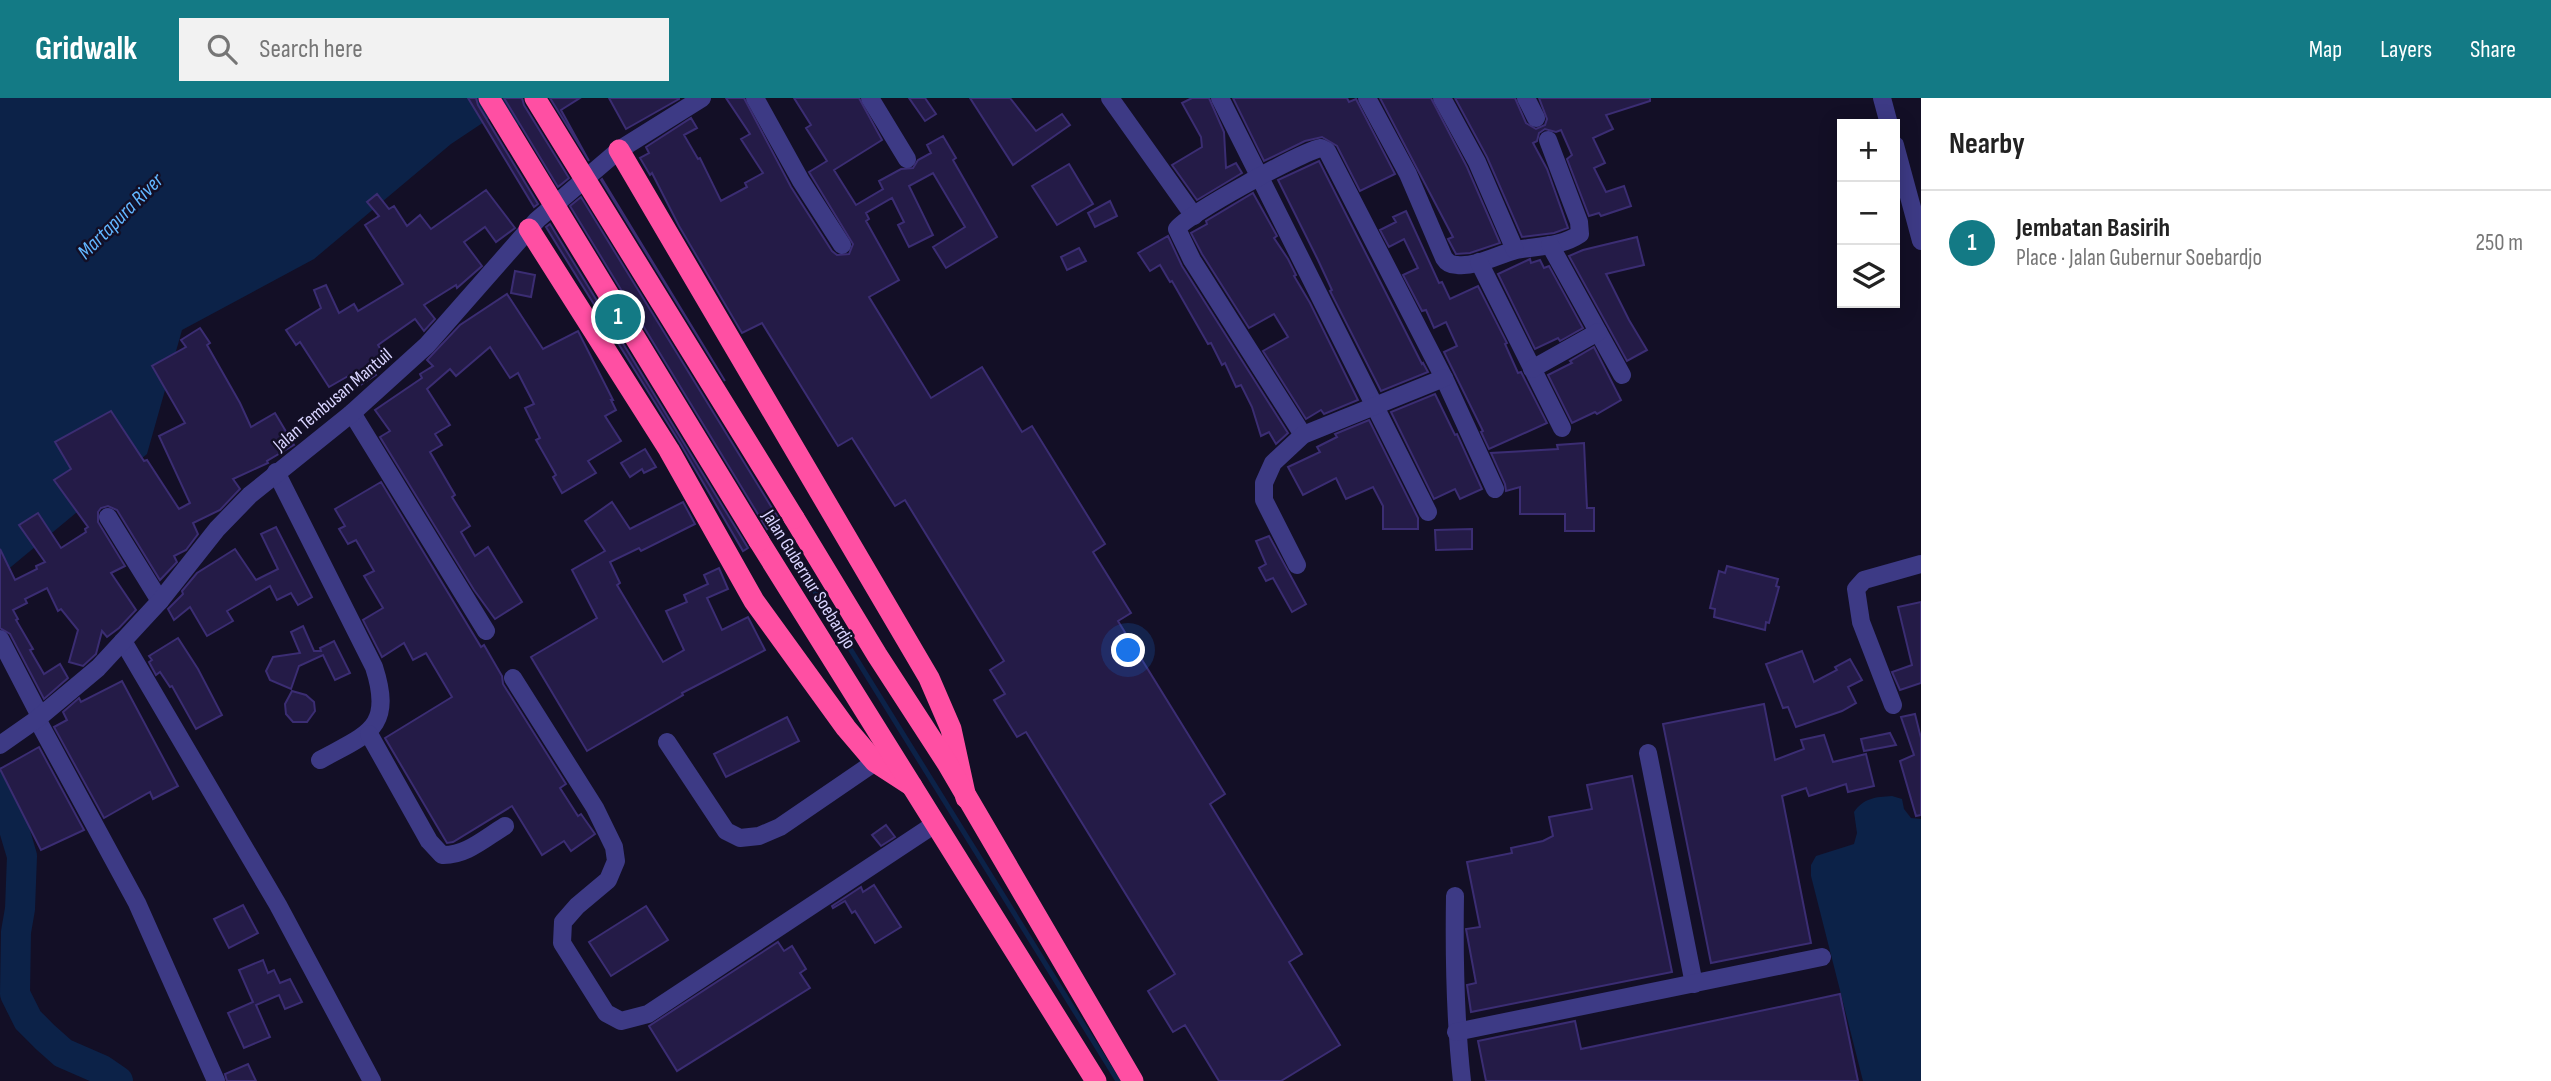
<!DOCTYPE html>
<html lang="en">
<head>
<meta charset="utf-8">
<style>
  :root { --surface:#fff; --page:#f2f2f2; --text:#222; --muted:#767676; --line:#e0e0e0; --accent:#137a85 }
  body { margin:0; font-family:"Sofia Sans Condensed",sans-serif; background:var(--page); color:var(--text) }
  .controls { position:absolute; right:21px; top:21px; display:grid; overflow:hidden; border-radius:0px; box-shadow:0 4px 18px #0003 }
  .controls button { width:63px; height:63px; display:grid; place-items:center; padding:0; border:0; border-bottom:2px solid var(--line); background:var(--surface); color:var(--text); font:35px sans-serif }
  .you { position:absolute; left:1129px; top:553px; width:24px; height:24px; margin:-18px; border:5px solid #fff; border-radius:50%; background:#1a73e8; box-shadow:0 0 0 10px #1a73e833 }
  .badge { display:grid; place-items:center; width:46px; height:46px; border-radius:50%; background:var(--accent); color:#fff; font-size:23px; font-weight:700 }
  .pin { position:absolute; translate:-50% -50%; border:4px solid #fff; box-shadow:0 2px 7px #0006 }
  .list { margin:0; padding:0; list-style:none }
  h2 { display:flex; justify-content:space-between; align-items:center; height:91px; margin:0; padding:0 28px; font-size:30px }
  h2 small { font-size:23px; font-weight:400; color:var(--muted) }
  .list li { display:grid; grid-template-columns:46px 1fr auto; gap:21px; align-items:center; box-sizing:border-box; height:105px; padding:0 28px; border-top:2px solid var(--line) }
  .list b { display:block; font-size:26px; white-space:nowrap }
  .list p { margin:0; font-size:23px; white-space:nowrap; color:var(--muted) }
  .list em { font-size:23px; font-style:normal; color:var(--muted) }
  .icon { flex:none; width:38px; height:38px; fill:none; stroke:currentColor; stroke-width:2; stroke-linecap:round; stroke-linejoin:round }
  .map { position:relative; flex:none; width:1921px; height:983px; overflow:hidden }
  header { display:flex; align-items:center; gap:42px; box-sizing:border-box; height:98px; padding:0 35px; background:var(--accent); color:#fff }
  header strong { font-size:33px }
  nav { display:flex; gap:38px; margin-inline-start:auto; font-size:24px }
  .search { width:490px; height:63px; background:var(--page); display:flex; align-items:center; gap:18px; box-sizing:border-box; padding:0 24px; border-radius:0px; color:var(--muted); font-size:26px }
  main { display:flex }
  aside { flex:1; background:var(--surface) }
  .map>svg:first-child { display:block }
</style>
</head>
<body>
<header>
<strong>Gridwalk</strong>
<div class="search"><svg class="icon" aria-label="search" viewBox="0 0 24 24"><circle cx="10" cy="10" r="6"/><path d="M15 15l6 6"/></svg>Search here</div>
<nav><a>Map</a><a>Layers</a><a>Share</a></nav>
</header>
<main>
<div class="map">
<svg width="1921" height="983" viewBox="0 0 1921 983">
  <rect width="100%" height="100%" fill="#130f26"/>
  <!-- water -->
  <g fill="#0c2248">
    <polygon points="0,0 516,0 508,8 451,46 314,161 182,232 147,356 0,478"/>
    <path d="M 1892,698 L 1902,701 L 1904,711 L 1911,720 L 1921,721 L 1921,983 L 1863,983 L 1811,778 L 1811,767 L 1816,758 L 1854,746 L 1857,735 L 1854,714 C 1864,700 1875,699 1892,698 Z"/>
  </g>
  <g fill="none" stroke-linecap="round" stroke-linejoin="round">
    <!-- stream -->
    <g stroke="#0c2248" stroke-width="5">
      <polyline points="504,0 519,25"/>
      <polyline points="771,423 1118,983"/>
    </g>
    <!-- river -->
    <polyline stroke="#0c2248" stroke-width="30" points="0,684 22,758 20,811 16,834 15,896 28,922 45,939 63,955 102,972 118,983"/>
  </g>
  <!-- building -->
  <g fill="#241b47" stroke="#3b2d73" stroke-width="2">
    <polygon points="468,0 476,0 478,7 538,106 534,109"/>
    <polygon points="504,0 522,0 524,7 569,80 558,89"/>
    <polygon points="550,0 580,0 561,12 589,63"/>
    <polygon points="609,0 679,0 679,1 626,31"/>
    <polygon points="726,0 744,0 791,89 832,153 837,157 849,156 853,146 809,74 827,63 806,30 811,27 794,0 859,0 882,42 834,72 856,107 883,91 879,83 901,71 913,70 918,62 931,55 927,47 943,38 956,60 953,62 997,139 946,170 933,149 965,129 933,75 909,88 933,137 909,149 898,127 904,124 892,100 866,115 869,121 866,123 899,182 869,199 931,300 982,269 1022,334 1032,328 1105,446 1093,454 1131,515 1118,523 1225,696 1210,706 1302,856 1289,864 1340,947 1281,983 1219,983 1185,927 1173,934 1148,893 1175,876 1026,634 1017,639 994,602 1005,596 990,572 1004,563 905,402 895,408 852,340 838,348 762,225 742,235 679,128 652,75 650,77 640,60 649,55 646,49 691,20 697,30 684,37 698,61 700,60 721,103 747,89 745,85 763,75 741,41 750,36"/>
    <polygon points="909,0 925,0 936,16 925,23"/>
    <polygon points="970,0 1010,0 1036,33 1062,16 1070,27 1013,67"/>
    <polygon points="1192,0 1209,0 1224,34 1226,70 1236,65 1242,75 1197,102 1172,67 1202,49 1201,39 1182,5"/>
    <polygon points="1233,0 1347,0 1349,4 1356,1 1395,76 1360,93 1337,48 1322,39 1305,43 1264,63"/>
    <polygon points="1380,0 1431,0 1467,69 1500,145 1470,155 1456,156 1448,141 1453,139"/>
    <polygon points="1455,0 1515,0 1526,25 1536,31 1545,27 1547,21 1539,0 1650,0 1650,3 1606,17 1613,31 1593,40 1605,65 1594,70 1606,94 1624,88 1631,108 1601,118 1599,115 1589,118 1567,61 1572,57 1561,32 1556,34 1545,31 1539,35 1537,43 1533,45 1547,71 1568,130 1554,135 1522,139 1487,59"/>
    <polygon points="1319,63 1422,266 1423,265 1428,274 1381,293 1330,193 1332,192 1318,162 1278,82"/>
    <polygon points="1069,66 1093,106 1057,127 1032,88"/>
    <polygon points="602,81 725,283 601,82"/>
    <polygon points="486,92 515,130 496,144 485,129 464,144 482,168 457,190 456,187 424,207 435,221 424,233 415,221 378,247 387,261 372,270 376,277 357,289 350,277 329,289 300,244 296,247 286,232 321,210 314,192 326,187 339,215 354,206 358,213 403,186 365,127 379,118 367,104 377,96 389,111 394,108 407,128 420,117 431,131"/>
    <polygon points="1253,95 1277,138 1274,140 1288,161 1296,177 1294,178 1310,205 1358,302 1324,316 1321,312 1306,321 1263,253 1288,239 1274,216 1249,230 1202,156 1191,135 1207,126 1206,123"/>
    <polygon points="581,99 780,423 767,431 570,108"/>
    <polygon points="1110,103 1117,118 1095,129 1088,115"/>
    <polygon points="1406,113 1439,185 1442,184 1450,201 1478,188 1507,245 1505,246 1518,275 1521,274 1547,325 1489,351 1481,334 1483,333 1444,254 1457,248 1446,224 1434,230 1426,212 1422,213 1403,177 1418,170 1404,141 1389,149 1380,132 1396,124 1393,119"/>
    <polygon points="550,126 748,450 743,453 680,345 546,129"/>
    <polygon points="1168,138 1182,168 1288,335 1276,346 1269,334 1261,338 1252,309 1241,287 1236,289 1225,265 1222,267 1211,245 1208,246 1172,183 1170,184 1160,167 1150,173 1138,155"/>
    <polygon points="1637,139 1644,167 1606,176 1629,222 1647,252 1627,263 1569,158 1583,152"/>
    <polygon points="1079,150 1086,163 1067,172 1061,159"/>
    <polygon points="1530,161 1531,165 1540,162 1544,170 1549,168 1583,230 1560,243 1558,240 1535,251 1498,176"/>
    <polygon points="515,173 535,177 531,199 511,195"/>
    <polygon points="507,196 543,251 578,233 613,302 611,302 616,312 605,318 621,343 588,363 596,375 562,395 553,379 556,377 536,342 540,340 525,310 534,306 518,275 510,280 490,249 456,278 450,271 427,291 450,327 435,336 442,347 430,354 455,397 452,399 470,428 461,434 475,458 488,449 522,504 495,521 474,492 380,339 390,333 375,312 422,280 420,276 433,268 427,262 460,227"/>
    <polygon points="200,230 210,245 207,247 240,305 251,329 275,315 294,347 267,363 268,365 233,381 240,391 220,412 193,425 198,436 186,452 174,458 177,464 160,482 117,412 108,408 101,410 98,414 98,424 125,468 111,475 136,512 119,530 107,539 102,533 96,556 83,568 69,564 78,532 61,511 58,513 47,490 25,501 27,505 13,512 18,521 16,522 33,551 30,552 44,576 60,566 68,580 44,601 10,536 0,530 0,451 15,482 37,471 36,468 45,464 19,427 38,415 61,450 86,434 85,431 88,429 54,382 71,371 55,344 111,313 144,363 147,362 179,411 190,405 159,338 185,325 152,268 186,249 181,242"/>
    <polygon points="1594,249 1621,302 1597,316 1595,314 1572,325 1548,277 1572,265 1570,263"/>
    <polygon points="1435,296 1455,337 1457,336 1482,391 1460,401 1455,391 1434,401 1391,314"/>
    <polygon points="1369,322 1418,420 1418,431 1383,431 1383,408 1373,389 1346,401 1336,380 1303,397 1288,369 1320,354 1317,349 1337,339 1335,336"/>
    <polygon points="1584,345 1587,410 1594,410 1594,433 1565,433 1565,416 1520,416 1520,389 1506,393 1505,386 1491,355 1558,351 1557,347"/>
    <polygon points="645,351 656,369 644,375 642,371 630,379 621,365"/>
    <polygon points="381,384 481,549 484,547 502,578 503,586 566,686 560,690 578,718 581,716 595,736 571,753 564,743 542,757 512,708 453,744 447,745 385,640 452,599 426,555 413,562 404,545 382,559 363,522 383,510 364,478 374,473 356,442 348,446 339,431 345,428 335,411"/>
    <polygon points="612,404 630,431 683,404 695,426 641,453 639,450 610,464 620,485 617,487 663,564 684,552 666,513 687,504 684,497 708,486 704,477 719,470 728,491 707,500 722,532 748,519 765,552 682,595 683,597 587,653 531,559 597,520 572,472 605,453 585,423"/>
    <polygon points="276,429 312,499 298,507 291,495 277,502 270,488 227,513 233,523 207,538 190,509 174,522 168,511 183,496 182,493 197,475 235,451 256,482 278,471 261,436"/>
    <polygon points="1472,431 1472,451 1436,452 1435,432"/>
    <polygon points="1269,438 1306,506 1292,514 1273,480 1266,483 1259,470 1266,466 1256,443"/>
    <polygon points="1727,468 1778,481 1776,488 1779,489 1769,525 1766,524 1765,532 1714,519 1715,511 1710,510 1719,473 1725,475"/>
    <polygon points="1921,504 1921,585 1900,592 1892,574 1912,567 1898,509"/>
    <polygon points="303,528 314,553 321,553 320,550 334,543 350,575 335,582 323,557 299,568 291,591 270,582 266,573 273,559 300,555 291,534"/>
    <polygon points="178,540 198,571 222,617 196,631 172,588 170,589 160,574 156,577 149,564 152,562 149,558"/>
    <polygon points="1802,553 1814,584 1837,572 1835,569 1850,561 1862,582 1848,589 1856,605 1842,613 1796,629 1788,609 1783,610 1766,566"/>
    <polygon points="122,583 178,688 153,701 150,694 104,720 54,629 67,622 63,614 79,600 81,604"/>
    <polygon points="292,593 306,597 314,604 315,613 307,624 293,624 286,616 285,606"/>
    <polygon points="1764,606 1775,662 1804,651 1801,642 1824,637 1833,664 1866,656 1874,688 1848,694 1846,686 1809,698 1806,690 1782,698 1811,845 1711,865 1663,626"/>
    <polygon points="1915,616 1921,640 1921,717 1916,718 1900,663 1914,657 1901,619"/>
    <polygon points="787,619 799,643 726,679 714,656"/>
    <polygon points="1890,635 1896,647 1864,653 1861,641"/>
    <polygon points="39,649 84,732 41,752 0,671"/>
    <polygon points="1632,678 1672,874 1471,914 1467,887 1476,885 1466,831 1480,829 1467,764 1512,755 1511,750 1543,743 1553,738 1549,719 1592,711 1587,687"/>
    <polygon points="886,727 895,739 881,748 872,737"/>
    <polygon points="874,787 901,829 875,845 855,813 852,815 845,803 833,810 832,808 861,789 863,794"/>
    <polygon points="243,807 258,835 229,850 214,821"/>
    <polygon points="646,808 668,842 611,878 589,844"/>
    <polygon points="778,844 784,853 792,848 806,871 800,875 810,890 677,973 649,928"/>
    <polygon points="263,862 268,875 274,872 280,885 290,881 302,904 285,911 279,897 256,907 270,939 244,950 228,915 253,904 239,872"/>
    <polygon points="1840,896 1858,983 1486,983 1478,943 1575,923 1581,951"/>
    <polygon points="248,966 256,983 227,983 225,976"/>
  </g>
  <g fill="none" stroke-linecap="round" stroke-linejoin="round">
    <!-- minor -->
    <g stroke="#3d3a85" stroke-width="18">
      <polyline points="755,0 801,83 842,147"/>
      <polyline points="870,0 907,61"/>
      <polyline points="1110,0 1194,118"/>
      <polyline points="1220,0 1428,414"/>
      <path d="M 1367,0 L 1408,76 L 1444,160 C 1447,165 1451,167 1457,167 C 1477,169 1497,157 1516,152 C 1537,148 1561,149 1580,136 L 1579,124 L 1548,42"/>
      <polyline points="1442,0 1477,64 1515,152"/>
      <polyline points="1526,0 1536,20"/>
      <polyline points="1882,0 1889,26"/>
      <polyline points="1895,47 1921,143"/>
      <polyline points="1550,147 1622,277"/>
      <polyline points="1479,164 1562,330"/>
      <polyline points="1532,271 1598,234"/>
      <polyline points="352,315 486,533"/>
      <path d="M 1303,337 L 1192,162 L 1177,131 C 1184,118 1303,53 1321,50 L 1327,53 L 1444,280 L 1495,391"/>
      <path d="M 276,374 L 374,569 C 394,631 367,636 320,662"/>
      <polyline points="108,419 160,503"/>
      <polyline points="1297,467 1264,402 1264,385 1273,365 1303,337 1444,280"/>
      <polyline points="0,541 40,618"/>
      <polyline points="123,543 278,807 372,983"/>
      <polyline points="513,580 595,710 614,749 616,763 608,782 577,808 563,824 562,845 606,915 621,923 648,916 935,726"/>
      <polyline points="1893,607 1861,524 1856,491 1864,482 1921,466"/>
      <polyline points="37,621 137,805 216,983"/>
      <path d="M 369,636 L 429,743 L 442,757 C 466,758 485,740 505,728"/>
      <polyline points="667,644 726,733 740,740 759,738 780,729 875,664"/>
      <polyline points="0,647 37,621 98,570 160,503 217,431 250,397 352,315 427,247 537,122 619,52 702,0"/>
      <polyline points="1648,655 1694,886"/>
      <path d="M 1455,798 C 1454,860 1455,921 1462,983"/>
      <polyline points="1456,934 1822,859"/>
    </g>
    <!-- highway -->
    <g stroke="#ff4fa3" stroke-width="21">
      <polyline points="619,52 929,580 951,631 966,700"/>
      <polyline points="529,131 669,352 754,503 846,630 875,664 912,688"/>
      <polyline points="794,420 877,557 947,665 1133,983"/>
      <polyline points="759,443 1096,983"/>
    </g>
    <!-- highway-bridge -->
    <g stroke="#ff4fa3" stroke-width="21">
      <polyline points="489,0 759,443"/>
      <polyline points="535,0 794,420"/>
    </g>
  </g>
  <g text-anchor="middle" stroke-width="5" stroke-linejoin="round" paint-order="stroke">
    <!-- street labels -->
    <g font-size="19" fill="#d9d4ff" stroke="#130f26">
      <text transform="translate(332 301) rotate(-40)" y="7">Jalan Tembusan Mantuil</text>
      <text transform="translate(810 481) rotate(58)" y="7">Jalan Gubernur Soebardjo</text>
    </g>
    <!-- water labels -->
    <g font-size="21" font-style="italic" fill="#62b6ff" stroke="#130f26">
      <text transform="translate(120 118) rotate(-45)" y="7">Martapura River</text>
    </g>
  </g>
</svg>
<div class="controls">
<button>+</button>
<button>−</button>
<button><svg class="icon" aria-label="layers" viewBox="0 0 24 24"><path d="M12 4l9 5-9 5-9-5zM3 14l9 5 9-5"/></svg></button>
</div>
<div class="you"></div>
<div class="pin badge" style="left:618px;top:219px">1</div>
</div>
<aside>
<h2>Nearby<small></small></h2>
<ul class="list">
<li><span class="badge">1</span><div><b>Jembatan Basirih</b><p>Place · Jalan Gubernur Soebardjo</p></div><em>250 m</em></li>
</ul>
</aside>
</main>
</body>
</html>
